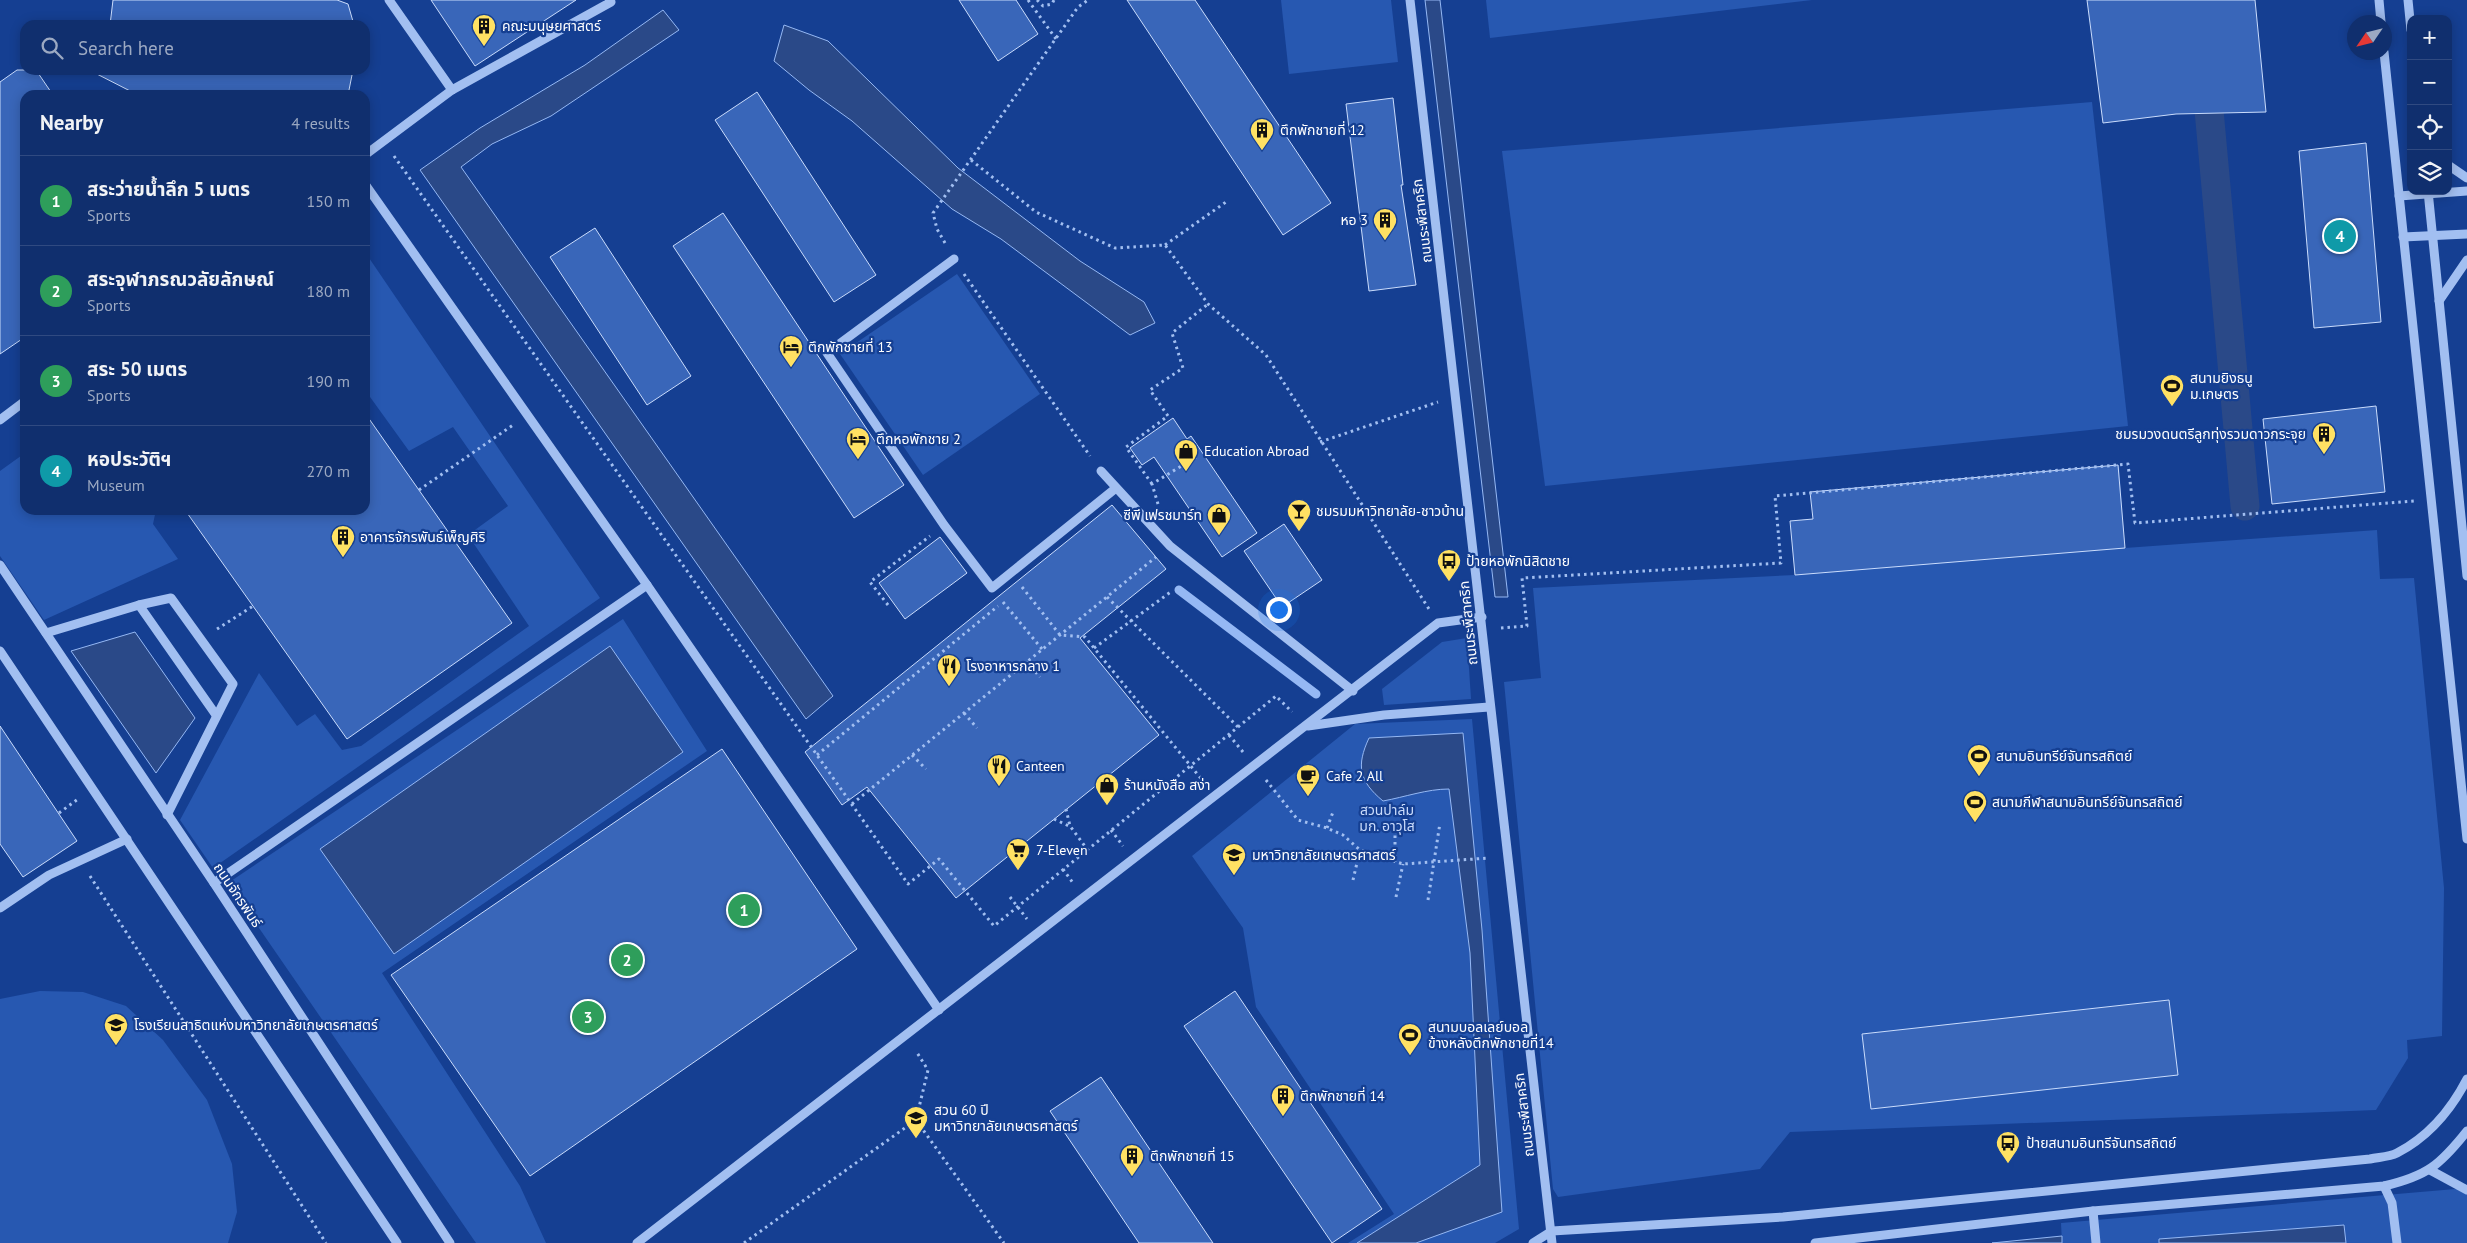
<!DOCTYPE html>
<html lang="en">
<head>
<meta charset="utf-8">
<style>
  :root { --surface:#102f6e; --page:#193773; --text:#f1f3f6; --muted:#9ca9c2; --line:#304a81; --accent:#bca0f2 }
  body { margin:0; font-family:"PT Sans","Noto Sans Thai",sans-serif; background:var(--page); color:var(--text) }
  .controls { position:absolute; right:15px; top:15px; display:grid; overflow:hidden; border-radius:10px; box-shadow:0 2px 12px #0003 }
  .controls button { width:45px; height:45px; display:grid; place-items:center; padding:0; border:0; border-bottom:1px solid var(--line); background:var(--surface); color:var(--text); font:25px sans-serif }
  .compass { position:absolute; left:2347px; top:15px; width:45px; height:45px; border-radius:50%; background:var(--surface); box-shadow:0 2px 12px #0003; rotate:235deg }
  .you { position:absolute; left:1278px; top:609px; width:18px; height:18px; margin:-12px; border:4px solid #fff; border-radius:50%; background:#1a73e8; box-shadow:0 0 0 8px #1a73e833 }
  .badge { display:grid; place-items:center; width:32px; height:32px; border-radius:50%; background:var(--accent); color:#fff; font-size:16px; font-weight:700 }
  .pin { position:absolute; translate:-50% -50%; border:2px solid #fff; box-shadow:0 1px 5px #0006 }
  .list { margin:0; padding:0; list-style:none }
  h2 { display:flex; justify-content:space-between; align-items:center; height:65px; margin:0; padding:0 20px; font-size:21px }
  h2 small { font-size:16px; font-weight:400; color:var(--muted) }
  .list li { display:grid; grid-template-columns:32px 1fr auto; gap:15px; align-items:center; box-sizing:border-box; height:90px; padding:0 20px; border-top:1px solid var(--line) }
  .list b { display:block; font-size:19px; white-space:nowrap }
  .list p { margin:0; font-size:16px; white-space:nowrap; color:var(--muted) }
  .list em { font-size:16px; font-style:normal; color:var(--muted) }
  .icon { flex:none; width:28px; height:28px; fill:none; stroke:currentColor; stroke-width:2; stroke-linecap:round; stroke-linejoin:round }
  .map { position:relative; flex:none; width:2467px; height:1243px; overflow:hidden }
  .search { position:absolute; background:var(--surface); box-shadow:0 2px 12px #0003; left:20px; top:20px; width:350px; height:55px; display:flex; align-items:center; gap:12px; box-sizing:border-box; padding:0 18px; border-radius:15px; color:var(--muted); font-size:19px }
  .panel { position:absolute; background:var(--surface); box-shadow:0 2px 12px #0003; left:20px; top:90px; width:350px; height:425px; border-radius:15px }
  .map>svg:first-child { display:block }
</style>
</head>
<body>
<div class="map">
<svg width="2467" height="1243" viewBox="0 0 2467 1243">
  <rect width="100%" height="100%" fill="#153f92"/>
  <!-- green -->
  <g fill="#2758b1">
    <polygon points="1281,0 1391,0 1398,62 1289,74"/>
    <polygon points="1486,0 1812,0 1490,38"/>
    <polygon points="2092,102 2128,426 1545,486 1502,151"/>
    <polygon points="365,252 600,598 213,868 180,820 259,673 297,726 315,714 342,750 361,746 529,626 468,535 508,506 453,427 409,451 365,390"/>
    <polygon points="957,274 1040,394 923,475 840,354"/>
    <polygon points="25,453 25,510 156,510 153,524 178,559 44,620 0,556 0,471"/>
    <polygon points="2119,465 2125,548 2377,530 2380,579 2414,578 2444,888 2442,1036 2407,1040 2408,1058 2376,1110 1790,1132 1760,1169 1558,1197 1553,1189 1504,682 1541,678 1533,588 1795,575 1790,521 1813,519 1810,492"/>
    <polygon points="623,619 707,751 382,973 520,1186 546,1243 476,1243 228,883"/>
    <polygon points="1467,638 1471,699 1384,705 1382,689 1442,642"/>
    <polygon points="1472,719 1519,1229 1495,1243 1348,1243 1394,1214 1256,1007 1243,928 1192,856 1355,724"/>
    <polygon points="40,991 83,992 126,1006 163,1040 207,1100 232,1164 237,1212 228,1243 0,1243 0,999"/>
    <polygon points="2467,1188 2467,1243 2062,1243 2061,1223"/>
  </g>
  <!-- water -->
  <g fill="#2a4988" stroke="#95b8f4">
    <polygon points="1425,0 1440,0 1508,597 1495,597"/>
    <polygon points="663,10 679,30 551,116 492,144 461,167 833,696 806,719 420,170 480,128 585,65"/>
    <polygon points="784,25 828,41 958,168 1080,261 1144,302 1155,323 1130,335 1001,239 952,209 852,121 809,90 774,61"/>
    <polygon points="135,632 195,718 156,773 71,651"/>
    <polygon points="610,646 683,752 394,954 320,849"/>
    <path d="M 1463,733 L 1482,930 L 1502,1212 L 1416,1243 L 1357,1243 L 1480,1165 L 1470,953 L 1449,789 C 1427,789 1405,797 1383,801 C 1359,781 1356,766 1369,738 Z"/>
    <polygon points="2344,1225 2346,1243 2159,1243 2159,1239"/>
    <polygon points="2062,1236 2062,1243 1992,1243"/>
  </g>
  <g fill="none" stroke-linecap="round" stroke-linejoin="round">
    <!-- stream -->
    <polyline stroke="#95b8f4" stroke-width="9" points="1179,590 1316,694"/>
    <!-- canal -->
    <polyline stroke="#2a4988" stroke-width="29" points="2199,0 2245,506"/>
  </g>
  <!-- building -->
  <g fill="#3966b9" stroke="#cadcfc">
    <polygon points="113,0 337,0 348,4 354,25 110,25"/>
    <polygon points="431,0 576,0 475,66"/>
    <polygon points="959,0 1016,0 1038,34 998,61"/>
    <polygon points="1127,0 1195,0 1331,203 1283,235"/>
    <polygon points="2087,0 2255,0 2266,112 2176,114 2103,123"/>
    <polygon points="17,70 36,70 53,95 25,95 25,337 0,354 0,82"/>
    <polygon points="89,70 353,70 348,95 138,95"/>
    <polygon points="757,92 876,275 834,302 715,120"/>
    <polygon points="1393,98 1403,185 1401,185 1416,285 1369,291 1346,104"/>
    <polygon points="2366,143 2381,322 2314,328 2299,151"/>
    <polygon points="723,213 904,485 854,518 673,246"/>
    <polygon points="595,228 691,376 647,405 550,257"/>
    <polygon points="2376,406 2385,492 2272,504 2263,419"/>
    <polygon points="365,413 512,623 347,739 185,510 365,510"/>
    <polygon points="1173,418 1187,439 1191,436 1257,533 1222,557 1154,457 1142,465 1130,448"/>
    <polygon points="2118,465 2125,548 1795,575 1790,521 1813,519 1810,492"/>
    <polygon points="1112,505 1166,569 1080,638 1159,735 956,898 867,787 842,805 805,752"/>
    <polygon points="1284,524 1322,580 1282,607 1244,551"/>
    <polygon points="940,537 967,573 905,619 879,583"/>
    <polygon points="0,726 77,841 23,877 0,844"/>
    <polygon points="722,749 857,949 530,1176 391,975"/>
    <polygon points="1235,991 1382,1209 1332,1243 1184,1026"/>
    <polygon points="2169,1000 2178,1075 1871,1109 1862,1034"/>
    <polygon points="1101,1077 1213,1243 1139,1243 1050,1111"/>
  </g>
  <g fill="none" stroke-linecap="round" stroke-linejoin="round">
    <!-- path -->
    <g stroke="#a2bff1" stroke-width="3" stroke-dasharray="2.5 4" stroke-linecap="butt">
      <polyline points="1028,0 1056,39"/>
      <polyline points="1037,0 1043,6 1052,4 1054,0"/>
      <polyline points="394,156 908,884 939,859 994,926 1276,696 1292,712"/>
      <polyline points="971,160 1036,212 1115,248 1165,245 1208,304 1266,355 1429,609"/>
      <polyline points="945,243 937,229 933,213 1078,7 1088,0"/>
      <polyline points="1165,245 1226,202"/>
      <polyline points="964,274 1090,456"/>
      <polyline points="1320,442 1438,402"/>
      <polyline points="1152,484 1126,447 1168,416 1150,390 1183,368 1172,333 1208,304"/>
      <polyline points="419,490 513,425"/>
      <polyline points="1158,504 1152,484 1196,457"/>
      <polyline points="1022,587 1060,635 1085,637 1203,781"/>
      <polyline points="1107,597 1238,727"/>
      <polyline points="1003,602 1042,649"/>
      <polyline points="888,605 870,582 930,536"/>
      <polyline points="1501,628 1527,626 1522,578 1781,563 1775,496 2128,464 2135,523 2414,501"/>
      <polyline points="217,629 253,606"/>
      <polyline points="1094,648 1172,591"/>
      <polyline points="1027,662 1040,677"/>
      <polyline points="964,713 977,728"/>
      <polyline points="1229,735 1243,752"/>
      <polyline points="817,755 998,606"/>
      <polyline points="912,755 926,769"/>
      <polyline points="1266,780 1298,820 1327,828 1343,835 1360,850 1403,864 1489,858"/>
      <polyline points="852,804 1156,557"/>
      <polyline points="1066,809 1070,826 1087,849"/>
      <polyline points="59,813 78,799"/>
      <polyline points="1054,819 1069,826"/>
      <polyline points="1327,828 1333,812"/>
      <polyline points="1395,829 1395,862"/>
      <polyline points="1111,830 1123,846"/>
      <polyline points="1063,869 1073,883"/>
      <polyline points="90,876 326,1243"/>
      <polyline points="1353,880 1360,850"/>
      <polyline points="1010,897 1027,919"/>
      <polyline points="1396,897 1403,864"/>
      <polyline points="1428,900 1440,823"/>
      <polyline points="916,1120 1004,1243"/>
      <polyline points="744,1243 916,1120 928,1070 916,1051"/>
    </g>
    <!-- minor -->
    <g stroke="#a2bff1" stroke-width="9">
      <polyline points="389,0 452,90"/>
      <polyline points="1410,0 1552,1243"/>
      <polyline points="2379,0 2381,22"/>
      <polyline points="2408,0 2411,30"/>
      <polyline points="2384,52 2467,839"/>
      <polyline points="365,155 452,90 611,2 609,0"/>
      <polyline points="2448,165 2467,178"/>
      <polyline points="365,184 647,585 939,1010"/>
      <polyline points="2428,191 2467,576"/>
      <polyline points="2399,196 2467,191"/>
      <polyline points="2403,237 2467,234"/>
      <polyline points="954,259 827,353 944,525 992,588 1116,488"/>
      <polyline points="2439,301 2467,260"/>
      <polyline points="0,420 25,401"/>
      <polyline points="1101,471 1170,546 1353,691"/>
      <polyline points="0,565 214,883 450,1243"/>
      <polyline points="139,605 216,715"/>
      <polyline points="46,633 139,605 171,598 233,684 167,815"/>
      <polyline points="0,651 397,1243"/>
      <polyline points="1308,726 1384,715 1489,707"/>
      <polyline points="214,883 647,585"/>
      <polyline points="0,908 49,875 127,839"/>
      <polyline points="2430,1170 2467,1190"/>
      <polyline points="2384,1186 2392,1203 2397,1243"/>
      <polyline points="2093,1211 2096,1243"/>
      <polyline points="637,1243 1438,623 1482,617"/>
      <path d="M 1533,1243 L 1552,1231 L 1783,1217 L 2370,1159 C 2379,1157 2389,1157 2397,1153 C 2428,1137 2451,1110 2467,1079"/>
      <path d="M 1815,1243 L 2093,1211 L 2384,1186 C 2427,1176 2440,1165 2467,1131"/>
    </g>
  </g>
  <!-- icons -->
  <defs>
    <g id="building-pin" transform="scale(1.25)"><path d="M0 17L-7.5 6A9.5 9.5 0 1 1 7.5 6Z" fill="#ffe163" stroke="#153f92"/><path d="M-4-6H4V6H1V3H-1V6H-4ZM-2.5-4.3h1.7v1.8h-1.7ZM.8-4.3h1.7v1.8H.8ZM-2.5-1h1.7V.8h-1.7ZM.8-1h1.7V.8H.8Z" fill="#111"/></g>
    <g id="hotel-pin" transform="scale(1.25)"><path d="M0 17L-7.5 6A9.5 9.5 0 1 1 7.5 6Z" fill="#ffe163" stroke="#153f92"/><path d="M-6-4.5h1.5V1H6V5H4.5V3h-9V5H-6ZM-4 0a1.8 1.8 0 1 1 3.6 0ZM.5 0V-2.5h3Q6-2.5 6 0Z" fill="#111"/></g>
    <g id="stadium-pin" transform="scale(1.25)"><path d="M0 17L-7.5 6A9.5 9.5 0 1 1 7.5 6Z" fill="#ffe163" stroke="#153f92"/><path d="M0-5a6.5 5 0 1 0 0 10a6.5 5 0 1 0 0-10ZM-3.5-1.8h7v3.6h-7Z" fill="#111"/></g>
    <g id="shop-pin" transform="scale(1.25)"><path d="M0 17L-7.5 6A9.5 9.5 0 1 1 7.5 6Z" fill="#ffe163" stroke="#153f92"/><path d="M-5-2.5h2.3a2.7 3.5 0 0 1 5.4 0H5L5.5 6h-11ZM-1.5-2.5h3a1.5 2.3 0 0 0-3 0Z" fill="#111"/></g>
    <g id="bar-pin" transform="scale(1.25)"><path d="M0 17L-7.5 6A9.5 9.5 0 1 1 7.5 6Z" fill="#ffe163" stroke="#153f92"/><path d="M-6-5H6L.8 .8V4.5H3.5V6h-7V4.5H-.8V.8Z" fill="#111"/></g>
    <g id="bus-pin" transform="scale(1.25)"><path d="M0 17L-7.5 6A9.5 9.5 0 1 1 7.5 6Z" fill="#ffe163" stroke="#153f92"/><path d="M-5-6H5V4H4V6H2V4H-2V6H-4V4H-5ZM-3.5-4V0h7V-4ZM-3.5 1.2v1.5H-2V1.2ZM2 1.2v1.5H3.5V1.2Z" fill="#111"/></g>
    <g id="restaurant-pin" transform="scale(1.25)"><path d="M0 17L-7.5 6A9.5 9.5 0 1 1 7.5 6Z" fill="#ffe163" stroke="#153f92"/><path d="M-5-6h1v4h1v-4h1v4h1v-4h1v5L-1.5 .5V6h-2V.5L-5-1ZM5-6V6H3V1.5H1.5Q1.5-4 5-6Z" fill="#111"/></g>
    <g id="cafe-pin" transform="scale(1.25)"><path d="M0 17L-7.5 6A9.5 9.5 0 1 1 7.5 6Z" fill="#ffe163" stroke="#153f92"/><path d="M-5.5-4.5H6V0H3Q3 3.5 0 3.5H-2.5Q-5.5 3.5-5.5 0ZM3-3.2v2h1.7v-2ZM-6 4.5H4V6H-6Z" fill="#111"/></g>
    <g id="supermarket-pin" transform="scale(1.25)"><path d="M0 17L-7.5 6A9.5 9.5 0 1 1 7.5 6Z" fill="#ffe163" stroke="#153f92"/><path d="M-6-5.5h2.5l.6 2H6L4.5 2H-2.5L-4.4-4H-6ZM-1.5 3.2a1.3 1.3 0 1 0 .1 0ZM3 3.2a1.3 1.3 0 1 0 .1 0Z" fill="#111"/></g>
    <g id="university-pin" transform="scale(1.25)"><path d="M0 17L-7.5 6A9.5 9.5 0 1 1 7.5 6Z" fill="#ffe163" stroke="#153f92"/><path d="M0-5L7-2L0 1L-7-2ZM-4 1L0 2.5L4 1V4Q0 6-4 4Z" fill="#111"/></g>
    <g id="school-pin" transform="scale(1.25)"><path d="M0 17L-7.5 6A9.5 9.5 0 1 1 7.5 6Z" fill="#ffe163" stroke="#153f92"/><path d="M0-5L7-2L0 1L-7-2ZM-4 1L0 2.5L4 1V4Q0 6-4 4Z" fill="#111"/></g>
  </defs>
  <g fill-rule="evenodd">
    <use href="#building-pin" x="484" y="26"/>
    <use href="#building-pin" x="1262" y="130"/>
    <use href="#building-pin" x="1385" y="220"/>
    <use href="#hotel-pin" x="791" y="347"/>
    <use href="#stadium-pin" x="2172" y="386"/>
    <use href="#building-pin" x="2324" y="434"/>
    <use href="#hotel-pin" x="858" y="439"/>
    <use href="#shop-pin" x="1186" y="451"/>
    <use href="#bar-pin" x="1299" y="511"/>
    <use href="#shop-pin" x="1219" y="515"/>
    <use href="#building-pin" x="343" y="537"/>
    <use href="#bus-pin" x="1449" y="561"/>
    <use href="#restaurant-pin" x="949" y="666"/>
    <use href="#stadium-pin" x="1979" y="756"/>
    <use href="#restaurant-pin" x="999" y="766"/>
    <use href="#cafe-pin" x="1308" y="776"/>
    <use href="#shop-pin" x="1107" y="785"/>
    <use href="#stadium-pin" x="1975" y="802"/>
    <use href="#supermarket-pin" x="1018" y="850"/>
    <use href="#university-pin" x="1234" y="855"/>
    <use href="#school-pin" x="116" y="1025"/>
    <use href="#stadium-pin" x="1410" y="1035"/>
    <use href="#building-pin" x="1283" y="1096"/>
    <use href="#university-pin" x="916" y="1118"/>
    <use href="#bus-pin" x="2008" y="1143"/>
    <use href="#building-pin" x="1132" y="1156"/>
  </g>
  <g text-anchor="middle" stroke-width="4.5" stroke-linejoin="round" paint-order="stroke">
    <!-- poi labels -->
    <g font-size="14" fill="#fff" stroke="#153f92" text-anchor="start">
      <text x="502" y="31">คณะมนุษยศาสตร์</text>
      <text x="1280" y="135">ตึกพักชายที่ 12</text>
      <text x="1368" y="225" text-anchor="end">หอ 3</text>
      <text x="808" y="352">ตึกพักชายที่ 13</text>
      <text x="2190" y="383">สนามยิงธนู<tspan x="2190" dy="16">ม.เกษตร</tspan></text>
      <text x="2306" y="439" text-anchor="end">ชมรมวงดนตรีลูกทุ่งรวมดาวกระจุย</text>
      <text x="876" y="444">ตึกหอพักชาย 2</text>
      <text x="1204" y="456">Education Abroad</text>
      <text x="1316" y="516">ชมรมมหาวิทยาลัย-ชาวบ้าน</text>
      <text x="1202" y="520" text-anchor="end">ซีพี เฟรชมาร์ท</text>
      <text x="360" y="542">อาคารจักรพันธ์เพ็ญศิริ</text>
      <text x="1466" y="566">ป้ายหอพักนิสิตชาย</text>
      <text x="966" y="671">โรงอาหารกลาง 1</text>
      <text x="1996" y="761">สนามอินทรีย์จันทรสถิตย์</text>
      <text x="1016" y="771">Canteen</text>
      <text x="1326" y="781">Cafe 2 All</text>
      <text x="1124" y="790">ร้านหนังสือ สง่า</text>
      <text x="1992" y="807">สนามกีฬาสนามอินทรีย์จันทรสถิตย์</text>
      <text x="1036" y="855">7-Eleven</text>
      <text x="1252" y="860">มหาวิทยาลัยเกษตรศาสตร์</text>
      <text x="134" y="1030">โรงเรียนสาธิตแห่งมหาวิทยาลัยเกษตรศาสตร์</text>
      <text x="1428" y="1032">สนามบอลเลย์บอล<tspan x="1428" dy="16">ข้างหลังตึกพักชายที่14</tspan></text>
      <text x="1300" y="1101">ตึกพักชายที่ 14</text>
      <text x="934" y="1115">สวน 60 ปี<tspan x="934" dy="16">มหาวิทยาลัยเกษตรศาสตร์</tspan></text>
      <text x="2026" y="1148">ป้ายสนามอินทรีจันทรสถิตย์</text>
      <text x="1150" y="1161">ตึกพักชายที่ 15</text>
    </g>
    <!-- street labels -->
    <g font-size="14" fill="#fff" stroke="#153f92">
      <text transform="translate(1422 221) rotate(-97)" y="5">ถนนระพีสาคริก</text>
      <text transform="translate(1468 623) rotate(-96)" y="5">ถนนระพีสาคริก</text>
      <text transform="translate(238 895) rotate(56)" y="5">ถนนจักรพันธ์</text>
      <text transform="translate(1524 1115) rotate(-97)" y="5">ถนนระพีสาคริก</text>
    </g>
    <!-- park labels -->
    <g font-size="14" fill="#cadcfc" stroke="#153f92">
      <text x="1387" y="815">สวนปาล์ม<tspan x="1387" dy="16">มก. อาวุโส</tspan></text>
    </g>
  </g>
</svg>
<div class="controls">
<button>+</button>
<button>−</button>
<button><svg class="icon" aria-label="locate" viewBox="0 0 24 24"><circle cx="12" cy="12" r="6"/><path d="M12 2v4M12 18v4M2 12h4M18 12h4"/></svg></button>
<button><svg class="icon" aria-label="layers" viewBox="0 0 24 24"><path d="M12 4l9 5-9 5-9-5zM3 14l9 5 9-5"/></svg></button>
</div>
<svg class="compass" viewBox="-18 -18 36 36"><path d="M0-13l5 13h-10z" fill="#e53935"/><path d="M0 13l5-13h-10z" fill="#9ca9c2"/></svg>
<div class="you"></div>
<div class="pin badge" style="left:744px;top:910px;background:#2e9e5b">1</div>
<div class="pin badge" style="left:627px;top:960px;background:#2e9e5b">2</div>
<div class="pin badge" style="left:588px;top:1017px;background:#2e9e5b">3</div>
<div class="pin badge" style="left:2340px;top:236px;background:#0f9aa8">4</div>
<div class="search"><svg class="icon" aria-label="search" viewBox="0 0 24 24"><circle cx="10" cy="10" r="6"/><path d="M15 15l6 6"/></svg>Search here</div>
<section class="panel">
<h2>Nearby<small>4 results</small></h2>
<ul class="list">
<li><span class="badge" style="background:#2e9e5b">1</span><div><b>สระว่ายน้ำลึก 5 เมตร</b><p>Sports</p></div><em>150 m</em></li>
<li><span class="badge" style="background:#2e9e5b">2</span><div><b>สระจุฬาภรณวลัยลักษณ์</b><p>Sports</p></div><em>180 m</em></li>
<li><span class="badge" style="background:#2e9e5b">3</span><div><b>สระ 50 เมตร</b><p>Sports</p></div><em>190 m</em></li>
<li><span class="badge" style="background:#0f9aa8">4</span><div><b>หอประวัติฯ</b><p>Museum</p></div><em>270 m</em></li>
</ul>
</section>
</div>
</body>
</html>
